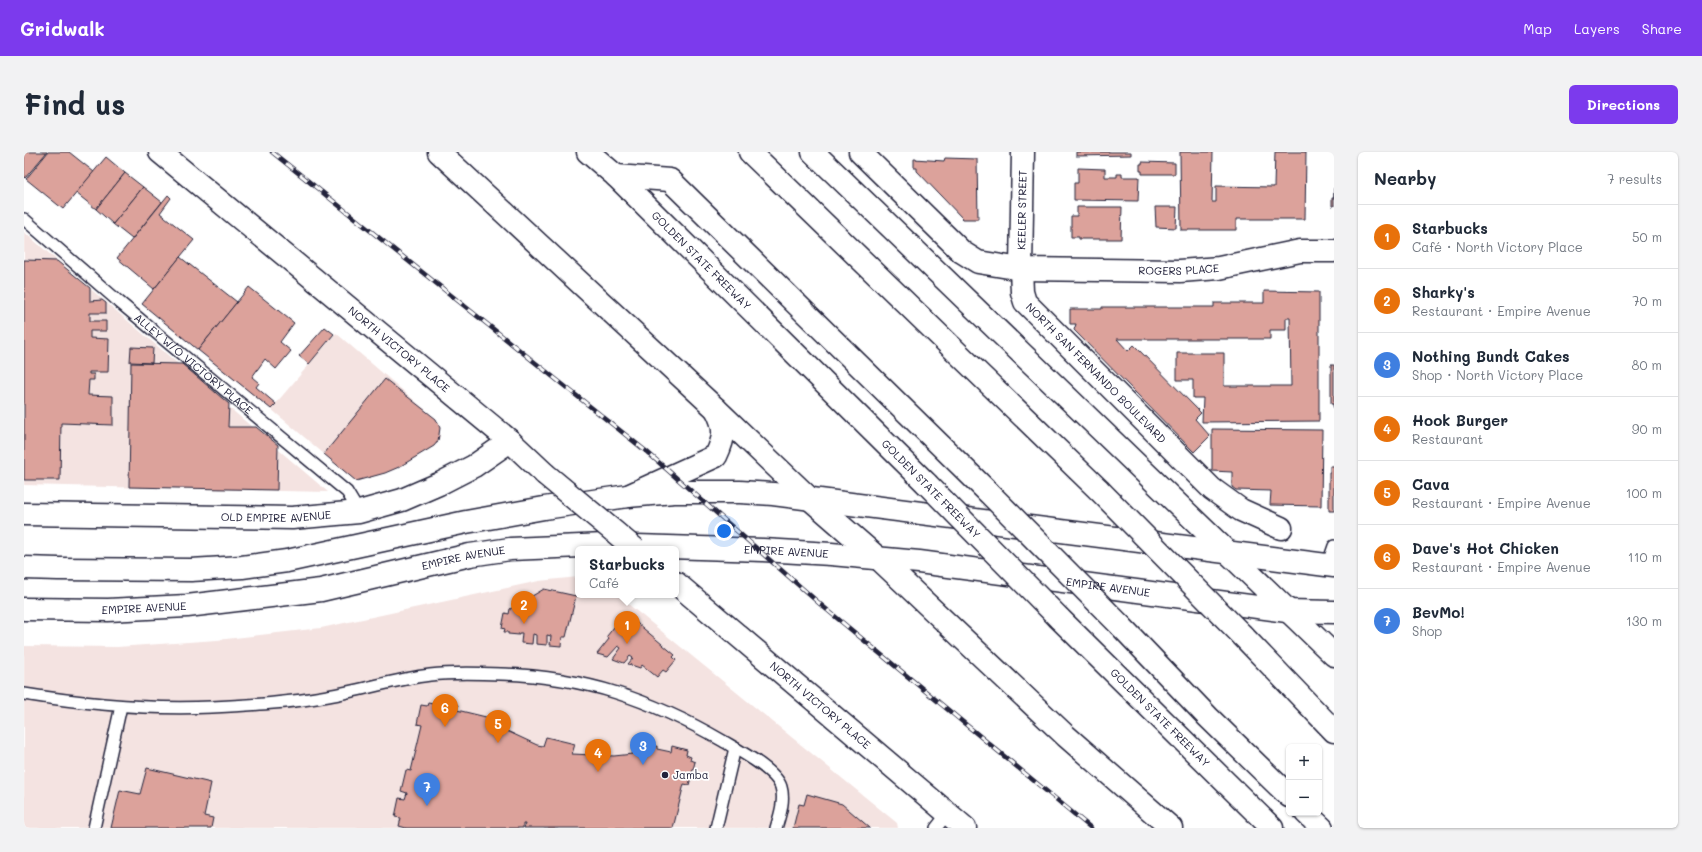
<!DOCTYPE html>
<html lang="en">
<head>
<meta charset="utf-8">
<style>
  :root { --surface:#fff; --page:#f2f2f3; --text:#1f2937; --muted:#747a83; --line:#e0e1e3; --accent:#7c3aed }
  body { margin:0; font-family:Mali,sans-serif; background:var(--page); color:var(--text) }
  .controls { position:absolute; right:12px; bottom:12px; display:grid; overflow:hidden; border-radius:6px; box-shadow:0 1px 3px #0004 }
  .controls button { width:36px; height:36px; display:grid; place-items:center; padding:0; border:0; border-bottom:1px solid var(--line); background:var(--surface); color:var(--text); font:20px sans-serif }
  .you { position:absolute; left:700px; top:379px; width:14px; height:14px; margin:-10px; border:3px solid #fff; border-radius:50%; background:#1a73e8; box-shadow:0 0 0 6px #1a73e833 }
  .badge { display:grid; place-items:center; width:26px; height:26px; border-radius:50%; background:var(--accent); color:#fff; font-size:13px; font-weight:700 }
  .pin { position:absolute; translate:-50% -33px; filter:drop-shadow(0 1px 2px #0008) }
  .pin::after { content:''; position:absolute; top:21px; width:14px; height:12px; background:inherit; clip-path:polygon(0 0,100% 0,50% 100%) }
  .popup { position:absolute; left:551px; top:394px; width:104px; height:52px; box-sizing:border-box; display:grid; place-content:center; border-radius:6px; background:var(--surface); filter:drop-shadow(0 1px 3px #0005); font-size:13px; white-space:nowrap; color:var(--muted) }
  .popup b { font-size:15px; color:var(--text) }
  .popup::after { content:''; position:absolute; left:50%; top:100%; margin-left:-8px; border:8px solid transparent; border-top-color:var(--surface) }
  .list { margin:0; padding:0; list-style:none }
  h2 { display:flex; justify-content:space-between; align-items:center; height:52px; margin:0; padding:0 16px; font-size:17px }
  h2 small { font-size:13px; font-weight:400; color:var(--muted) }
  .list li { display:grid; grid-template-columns:26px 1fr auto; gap:12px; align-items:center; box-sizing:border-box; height:64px; padding:0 16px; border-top:1px solid var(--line) }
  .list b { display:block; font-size:15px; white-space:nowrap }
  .list p { margin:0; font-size:13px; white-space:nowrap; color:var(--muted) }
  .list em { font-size:13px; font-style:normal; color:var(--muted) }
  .map { position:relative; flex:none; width:1310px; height:676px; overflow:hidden; border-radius:6px }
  header { display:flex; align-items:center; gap:24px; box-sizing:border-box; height:56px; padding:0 20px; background:var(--accent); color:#fff }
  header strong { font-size:19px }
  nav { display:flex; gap:22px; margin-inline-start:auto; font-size:14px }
  .intro { display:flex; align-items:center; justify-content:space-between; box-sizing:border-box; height:96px; padding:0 24px }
  h1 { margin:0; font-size:28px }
  .button { padding:10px 18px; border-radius:6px; background:var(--accent); color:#fff; font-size:14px; font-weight:700 }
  main { display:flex; gap:24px; padding:0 24px }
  aside { flex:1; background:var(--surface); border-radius:6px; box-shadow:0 1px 3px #0004 }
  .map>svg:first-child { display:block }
</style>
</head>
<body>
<header>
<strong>Gridwalk</strong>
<nav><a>Map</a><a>Layers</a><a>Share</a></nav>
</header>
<div class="intro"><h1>Find us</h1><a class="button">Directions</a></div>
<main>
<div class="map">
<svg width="1310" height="676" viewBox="0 0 1310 676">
  <rect width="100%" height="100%" fill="#fff"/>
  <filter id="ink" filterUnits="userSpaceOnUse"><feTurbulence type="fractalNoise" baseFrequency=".025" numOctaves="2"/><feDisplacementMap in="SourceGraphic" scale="8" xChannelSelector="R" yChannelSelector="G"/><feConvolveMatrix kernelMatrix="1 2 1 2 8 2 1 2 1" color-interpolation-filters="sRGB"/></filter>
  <g filter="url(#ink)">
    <!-- built -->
    <g fill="#f4e3e1">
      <polygon points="0,80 304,340 0,333"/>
      <polygon points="312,181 412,267 416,276 416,284 414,289 410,294 375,315 361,321 332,329 247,257"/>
      <polygon points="554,425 554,443 593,443 873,671 874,676 0,676 0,494 93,495 193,488 297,476 515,429"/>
    </g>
    <!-- building -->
    <g fill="#dca29b" stroke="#22223b">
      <polygon points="0,0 23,0 1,26 0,25"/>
      <polygon points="24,0 45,0 70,20 39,57 2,27"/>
      <polygon points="1052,0 1107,0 1107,3 1052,4"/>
      <polygon points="1156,0 1189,0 1188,50 1192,50 1192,34 1250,35 1251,0 1282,0 1281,67 1212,67 1212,78 1157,78"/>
      <polygon points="82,5 101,21 72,57 52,41"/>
      <polygon points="921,6 953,7 954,67 939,67 893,19 893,16 890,16 890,7 920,9"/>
      <polygon points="1118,10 1151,11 1151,22 1118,22 1118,19 1116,19 1116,12 1118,12"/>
      <polygon points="1054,16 1081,17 1081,25 1093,25 1093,22 1098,22 1098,25 1115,25 1114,49 1050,48 1050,31 1054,31"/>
      <polygon points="101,21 119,35 89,72 72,57"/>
      <polygon points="119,35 138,50 108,87 89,72"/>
      <polygon points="1310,36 1310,54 1308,54 1308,46 1310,46"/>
      <polygon points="144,43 147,46 136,61 170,88 130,137 93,106"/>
      <polygon points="1053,55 1098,55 1097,87 1055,87 1055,85 1047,85 1047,64 1053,64"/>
      <polygon points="1131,55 1153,55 1152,76 1132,75"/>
      <polygon points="156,105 213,150 174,198 118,152"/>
      <polygon points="0,108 33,109 66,136 66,149 78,148 82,151 82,161 66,161 66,169 82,169 82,179 66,179 66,186 85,187 84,220 65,220 65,222 70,222 70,228 65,228 64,243 89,244 89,273 37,271 36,328 0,328"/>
      <polygon points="225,135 270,171 256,190 267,199 252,217 241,207 228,225 235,231 232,235 252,252 247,257 174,198"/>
      <polygon points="1240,139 1295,140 1295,269 1178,270 1179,246 1169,246 1169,228 1153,228 1153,201 1200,201 1200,234 1267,234 1266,166 1262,166 1262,178 1246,178 1246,187 1093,187 1104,199 1110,193 1177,261 1171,267 1186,284 1170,300 1050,178 1052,172 1046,172 1046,157 1078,157 1078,155 1190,155 1190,151 1240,151"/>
      <polygon points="301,175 310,182 285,212 275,204"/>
      <polygon points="107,195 129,196 128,211 106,210"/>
      <polygon points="107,211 158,212 205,252 204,275 232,275 254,293 253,338 105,335"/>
      <polygon points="1307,213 1310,213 1310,259 1309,252 1307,252"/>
      <polygon points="361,227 412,267 416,276 414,289 410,294 375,315 361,321 332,329 300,302"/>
      <polygon points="1188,277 1298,278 1297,354 1246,353 1247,339 1212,338 1208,335 1208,320 1188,319"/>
      <polygon points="1306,314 1310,314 1310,359 1305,359 1305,321 1306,321"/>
      <polygon points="520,437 552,444 542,485 538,485 537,494 526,493 527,484 523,483 523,493 512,492 512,483 509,482 508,492 497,491 498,481 495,481 495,483 484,482 484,480 480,480 481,477 478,476 481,461 485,462 486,457"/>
      <polygon points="601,461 651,503 649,505 652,508 642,520 639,518 633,525 618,513 616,516 604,512 609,506 606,504 600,511 589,507 597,496 594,494 584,505 573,502 585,487 583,484"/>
      <polygon points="411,547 434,553 433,558 462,565 483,579 513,593 519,594 522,585 551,592 548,602 590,604 609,602 609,599 633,594 633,597 647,600 648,594 663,598 662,603 667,605 666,608 671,610 665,633 660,632 649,676 500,676 501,672 499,672 499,676 382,676 375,674 377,666 371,665 375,646 381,647 383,641 377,639 382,618 387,619 398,573 393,572 397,553 403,554 404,551 409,552"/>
      <polygon points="123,616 187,631 180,664 189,666 187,676 87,676 96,638 116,642"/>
      <polygon points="783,642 818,652 846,676 769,676 775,652 780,653"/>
    </g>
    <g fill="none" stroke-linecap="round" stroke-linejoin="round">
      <!-- lane casing -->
      <g stroke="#22223b" stroke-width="14">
        <g id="lane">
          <path id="s1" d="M 0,67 L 94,149 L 323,340 L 335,360"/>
          <polyline points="1303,414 1310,394"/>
          <path d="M 0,542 C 62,552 124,558 188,555 C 227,553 265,551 304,544 C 338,538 373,527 406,523 C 430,520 454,521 477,522 C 562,525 626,547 699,589 C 714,598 752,618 757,635 C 761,648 756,663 752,676"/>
          <polyline points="70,676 97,554"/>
          <polyline points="692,676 711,596"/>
          <polyline points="912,676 923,662"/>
        </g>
      </g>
      <!-- street casing -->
      <g stroke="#22223b" stroke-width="25">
        <g id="street">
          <path id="s2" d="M 836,0 L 938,100 L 954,110 L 997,117 L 1156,119 L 1195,116 L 1276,99 L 1310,99"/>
          <path id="s3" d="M 999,0 L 997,117 L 998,140 L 1001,150 L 1188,337 L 1217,358 L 1257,376"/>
          <path id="s4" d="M 0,362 L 268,366 L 335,360 L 378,348 L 415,332 L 450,314 L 486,289"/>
        </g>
      </g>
      <!-- primary casing -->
      <g stroke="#22223b" stroke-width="25">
        <g id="primary">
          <path id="s5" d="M 136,0 L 486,289 L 521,322"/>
          <polyline points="0,416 34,417 167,418 218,415 263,409 442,370 520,356 604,344 650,340 716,340 749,342 1310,414"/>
          <path id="s6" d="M 652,431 L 941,676"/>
          <path id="s7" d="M 0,457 L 84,458 L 163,454 L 297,438 L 446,403 L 486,397 L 581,393 L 739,398 L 807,402 L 895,410 L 1263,459 L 1310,460"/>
        </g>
      </g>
      <!-- highway casing -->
      <g stroke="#22223b" stroke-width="25">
        <g id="highway">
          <polyline points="415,0 691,256 785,346 855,407 1042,584 1147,676"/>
          <path id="s8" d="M 564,0 L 592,24 L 903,332"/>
          <polyline points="726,0 1075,338"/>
          <polyline points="789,0 1310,503"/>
          <polyline points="592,24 646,28 964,340"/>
          <path d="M 604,344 L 692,304 C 701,285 702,276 692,257"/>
          <path id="s9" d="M 1035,466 L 1248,676"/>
          <polyline points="1096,473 1184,565 1265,644"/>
          <polyline points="1218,483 1310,579"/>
          <polyline points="1282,661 1298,676"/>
        </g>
      </g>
      <!-- lane -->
      <use href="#lane" stroke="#fff" stroke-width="11"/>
      <!-- street -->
      <use href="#street" stroke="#fff" stroke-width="22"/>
      <!-- primary -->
      <use href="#primary" stroke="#fff" stroke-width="22"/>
      <!-- highway -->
      <use href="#highway" stroke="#fff" stroke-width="22"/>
      <!-- rail casing -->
      <g stroke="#22223b" stroke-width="4.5">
        <polyline id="rail" points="248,0 623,300 796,452 1067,676"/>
      </g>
      <!-- rail -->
      <use href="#rail" stroke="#fff" stroke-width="3" stroke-dasharray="9" stroke-linecap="butt"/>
      <!-- primary-bridge casing -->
      <g stroke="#22223b" stroke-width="25" stroke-linecap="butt">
        <polyline id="primary-bridge" points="521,322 611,397"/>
      </g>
      <!-- highway-bridge casing -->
      <g stroke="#22223b" stroke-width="25" stroke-linecap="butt">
        <g id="highway-bridge">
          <polyline points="903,332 1035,466"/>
          <polyline points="1075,338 1218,483"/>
          <polyline points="964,340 1096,473"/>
        </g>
      </g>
      <!-- primary-bridge -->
      <use href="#primary-bridge" stroke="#fff" stroke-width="22"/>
      <!-- highway-bridge -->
      <use href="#highway-bridge" stroke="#fff" stroke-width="22"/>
    </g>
  </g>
  <!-- markers -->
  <circle fill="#22223b" stroke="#fff" stroke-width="1.5" cx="641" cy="623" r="4"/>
  <g text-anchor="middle" stroke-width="3.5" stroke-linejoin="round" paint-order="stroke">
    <!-- street labels -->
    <g font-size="11" fill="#22223b" stroke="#fff">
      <text transform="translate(998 58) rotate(-89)" y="4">KEELER STREET</text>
      <text dy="4" stroke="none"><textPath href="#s8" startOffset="157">GOLDEN STATE FREEWAY</textPath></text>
      <text dy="4" stroke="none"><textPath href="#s2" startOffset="363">ROGERS PLACE</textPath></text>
      <text dy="4" stroke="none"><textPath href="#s5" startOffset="310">NORTH VICTORY PLACE</textPath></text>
      <text dy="4" stroke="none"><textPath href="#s1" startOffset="223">ALLEY W/O VICTORY PLACE</textPath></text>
      <text dy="4" stroke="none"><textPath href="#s3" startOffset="251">NORTH SAN FERNANDO BOULEVARD</textPath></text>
      <text transform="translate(907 337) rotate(45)" y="4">GOLDEN STATE FREEWAY</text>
      <text dy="4" stroke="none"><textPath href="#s4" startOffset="252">OLD EMPIRE AVENUE</textPath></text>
      <text dy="4" stroke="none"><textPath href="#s7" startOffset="768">EMPIRE AVENUE</textPath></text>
      <text dy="4" stroke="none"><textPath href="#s7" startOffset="444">EMPIRE AVENUE</textPath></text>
      <text dy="4" stroke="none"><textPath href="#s7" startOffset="1092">EMPIRE AVENUE</textPath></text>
      <text dy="4" stroke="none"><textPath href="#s7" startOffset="120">EMPIRE AVENUE</textPath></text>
      <text dy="4" stroke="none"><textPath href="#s6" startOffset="189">NORTH VICTORY PLACE</textPath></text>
      <text dy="4" stroke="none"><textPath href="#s9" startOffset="142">GOLDEN STATE FREEWAY</textPath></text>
    </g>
    <!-- poi labels -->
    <g font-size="11" fill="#22223b" stroke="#fff" text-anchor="start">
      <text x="649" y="627">Jamba</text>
    </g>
  </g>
</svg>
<div class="controls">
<button>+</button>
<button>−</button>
</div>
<div class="you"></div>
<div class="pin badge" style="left:603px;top:492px;background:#e8710a">1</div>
<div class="popup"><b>Starbucks</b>Café</div>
<div class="pin badge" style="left:500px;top:472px;background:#e8710a">2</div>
<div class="pin badge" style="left:619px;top:613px;background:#3f7fe0">3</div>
<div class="pin badge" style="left:574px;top:620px;background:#e8710a">4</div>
<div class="pin badge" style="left:474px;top:591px;background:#e8710a">5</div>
<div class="pin badge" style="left:421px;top:575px;background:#e8710a">6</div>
<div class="pin badge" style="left:403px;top:654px;background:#3f7fe0">7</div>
</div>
<aside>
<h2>Nearby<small>7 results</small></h2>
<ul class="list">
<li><span class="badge" style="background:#e8710a">1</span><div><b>Starbucks</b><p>Café · North Victory Place</p></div><em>50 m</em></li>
<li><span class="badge" style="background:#e8710a">2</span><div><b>Sharky's</b><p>Restaurant · Empire Avenue</p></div><em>70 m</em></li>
<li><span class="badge" style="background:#3f7fe0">3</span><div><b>Nothing Bundt Cakes</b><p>Shop · North Victory Place</p></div><em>80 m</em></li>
<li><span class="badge" style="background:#e8710a">4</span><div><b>Hook Burger</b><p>Restaurant</p></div><em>90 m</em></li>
<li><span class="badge" style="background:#e8710a">5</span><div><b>Cava</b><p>Restaurant · Empire Avenue</p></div><em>100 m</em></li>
<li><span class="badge" style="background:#e8710a">6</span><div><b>Dave's Hot Chicken</b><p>Restaurant · Empire Avenue</p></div><em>110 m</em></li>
<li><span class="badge" style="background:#3f7fe0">7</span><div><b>BevMo!</b><p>Shop</p></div><em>130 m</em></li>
</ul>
</aside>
</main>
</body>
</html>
